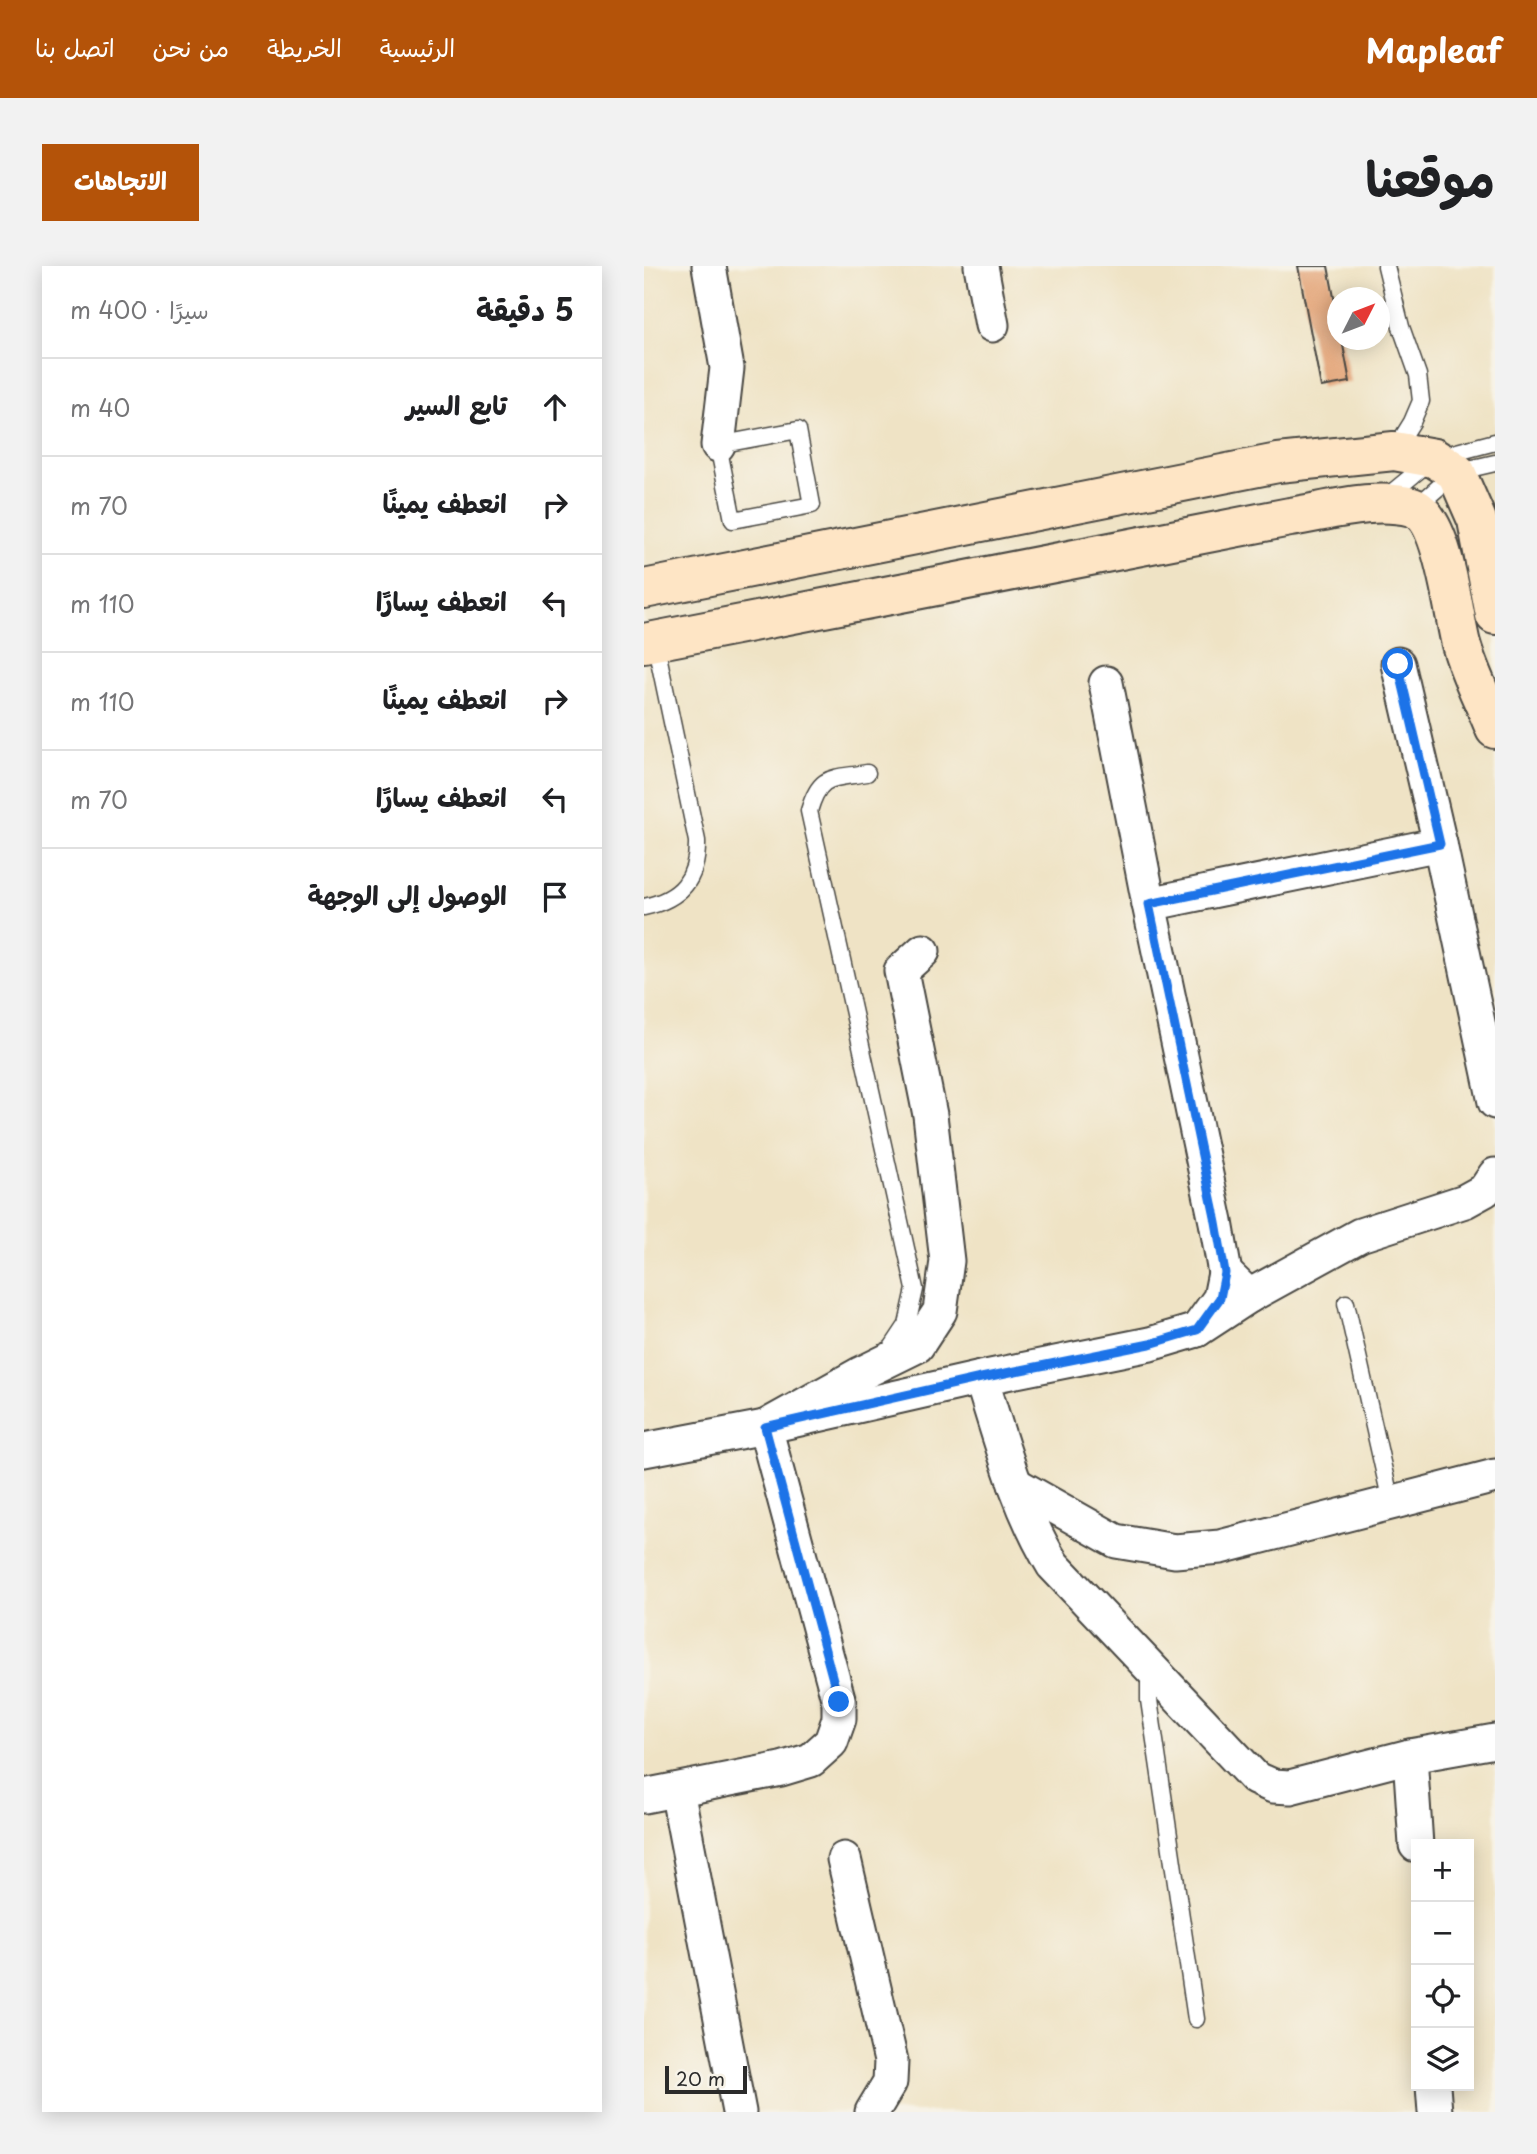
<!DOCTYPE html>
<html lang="ar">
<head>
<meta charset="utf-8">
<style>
  :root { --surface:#fff; --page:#f2f2f2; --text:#202124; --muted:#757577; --line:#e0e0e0; --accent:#b45309 }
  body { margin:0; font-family:"Playpen Sans","Playpen Sans Arabic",sans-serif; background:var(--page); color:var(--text); direction:rtl }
  .controls { position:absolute; right:21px; bottom:21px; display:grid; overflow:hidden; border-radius:0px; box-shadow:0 4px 18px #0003 }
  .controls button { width:63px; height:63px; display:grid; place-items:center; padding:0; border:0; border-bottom:2px solid var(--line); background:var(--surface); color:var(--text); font:35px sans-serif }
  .compass { position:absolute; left:683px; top:21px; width:63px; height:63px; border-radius:50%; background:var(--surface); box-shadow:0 4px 18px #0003; rotate:48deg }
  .scale { position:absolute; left:21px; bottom:18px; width:82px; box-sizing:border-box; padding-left:7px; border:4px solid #2b2b2b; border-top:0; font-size:19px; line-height:24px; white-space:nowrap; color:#2b2b2b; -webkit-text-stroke:5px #f7f3e8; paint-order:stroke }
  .stop { position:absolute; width:21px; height:21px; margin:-16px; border:5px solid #1a73e8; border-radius:50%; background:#fff }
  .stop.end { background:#1a73e8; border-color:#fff; box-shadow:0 2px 7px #0008 }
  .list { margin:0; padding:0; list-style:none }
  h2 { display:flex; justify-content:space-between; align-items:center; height:91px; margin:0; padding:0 28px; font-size:30px }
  h2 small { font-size:23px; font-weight:400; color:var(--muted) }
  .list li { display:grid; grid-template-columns:46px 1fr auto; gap:21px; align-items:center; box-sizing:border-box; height:98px; padding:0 28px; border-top:2px solid var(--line) }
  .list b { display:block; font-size:26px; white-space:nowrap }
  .list em { font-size:23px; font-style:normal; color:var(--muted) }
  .icon { flex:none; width:38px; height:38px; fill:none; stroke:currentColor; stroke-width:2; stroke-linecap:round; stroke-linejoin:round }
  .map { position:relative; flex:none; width:851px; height:1846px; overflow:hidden; direction:ltr; border-radius:0px }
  header { display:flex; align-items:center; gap:42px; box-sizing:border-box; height:98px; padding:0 35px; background:var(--accent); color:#fff }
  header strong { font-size:33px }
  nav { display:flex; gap:38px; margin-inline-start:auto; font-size:24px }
  .intro { display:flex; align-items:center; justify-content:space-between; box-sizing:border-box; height:168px; padding:0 42px }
  h1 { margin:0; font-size:49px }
  .button { padding:18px 32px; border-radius:0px; background:var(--accent); color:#fff; font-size:24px; font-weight:700 }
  main { display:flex; gap:42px; padding:0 42px }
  aside { flex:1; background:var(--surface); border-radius:0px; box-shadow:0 4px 18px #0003 }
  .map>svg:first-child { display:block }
</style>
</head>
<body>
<header>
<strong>Mapleaf</strong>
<nav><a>الرئيسية</a><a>الخريطة</a><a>من نحن</a><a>اتصل بنا</a></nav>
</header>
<div class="intro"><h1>موقعنا</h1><a class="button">الاتجاهات</a></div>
<main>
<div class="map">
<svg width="851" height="1846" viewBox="0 0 851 1846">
  <rect width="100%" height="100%" fill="#f7f3e8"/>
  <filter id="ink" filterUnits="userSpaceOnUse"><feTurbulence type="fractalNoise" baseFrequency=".0143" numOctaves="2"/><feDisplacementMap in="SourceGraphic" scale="14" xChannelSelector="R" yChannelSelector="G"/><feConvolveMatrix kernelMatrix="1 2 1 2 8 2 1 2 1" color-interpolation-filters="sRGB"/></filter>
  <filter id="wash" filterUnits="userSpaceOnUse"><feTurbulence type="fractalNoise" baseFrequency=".00686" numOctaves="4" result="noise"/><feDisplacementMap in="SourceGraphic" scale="28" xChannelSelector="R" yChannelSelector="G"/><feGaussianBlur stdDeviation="1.57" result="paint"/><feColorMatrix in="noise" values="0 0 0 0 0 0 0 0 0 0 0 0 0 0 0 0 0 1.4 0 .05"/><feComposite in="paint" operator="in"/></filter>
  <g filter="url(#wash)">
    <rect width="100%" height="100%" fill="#efe3c5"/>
    <g id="blocks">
      <!-- building -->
      <polygon fill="#e3a376" points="654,0 684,0 694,52 694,74 698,74 706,116 677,121"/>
    </g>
  </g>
  <g filter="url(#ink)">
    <use href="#blocks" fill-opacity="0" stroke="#484742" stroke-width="2"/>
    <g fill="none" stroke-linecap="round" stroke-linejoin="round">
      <!-- lane casing -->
      <g stroke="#484742" stroke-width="19">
        <g id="lane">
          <polyline points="742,0 757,61 774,109 777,135 768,156 750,185"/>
          <polygon points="154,164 168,239 89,254 74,179"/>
          <polyline points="740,233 790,192 851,176"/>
          <polyline points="771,242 812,206 851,197"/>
          <path d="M 223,507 C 188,513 176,507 165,545 L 271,1023 L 263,1059 L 245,1086"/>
          <path d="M 0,641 C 37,633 54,613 53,575 L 11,375"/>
          <polyline points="702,1037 747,1236"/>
          <polyline points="510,1406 505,1417 505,1434 552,1753"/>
        </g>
      </g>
      <!-- street casing -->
      <g stroke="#484742" stroke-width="37">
        <g id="street">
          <polyline points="65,0 83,102 74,179"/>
          <polyline points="337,0 348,59"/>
          <polyline points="462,417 505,638"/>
          <polyline points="796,578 851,836"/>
          <polyline points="605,1030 716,969 821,935 841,924 851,909"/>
          <polyline points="553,1064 576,1032 581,1007 572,956 505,638 796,578 754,398"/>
          <path d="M 337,1112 C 357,1175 374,1242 409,1299 L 611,1512 L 629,1520 L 646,1521 L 766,1490 L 851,1475"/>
          <polyline points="0,1184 121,1161 337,1112 506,1078 553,1064 605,1030 581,1007"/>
          <polyline points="371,1218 472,1275 531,1285 576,1281 851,1210"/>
          <polyline points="766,1490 772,1579"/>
          <polyline points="33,1524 95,1846"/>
          <polyline points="0,1530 137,1503 167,1494 187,1476 195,1453 195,1436 121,1161 218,1107 273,1080 296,1045 303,995 286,849 257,705 279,685"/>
          <polyline points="200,1593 247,1795 246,1816 228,1846"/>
          <polyline points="789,1820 791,1846"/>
        </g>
      </g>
      <!-- secondary casing -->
      <g stroke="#484742" stroke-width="42">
        <g id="secondary">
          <polyline points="0,323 634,197 750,185 790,192 812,206 833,254 851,349"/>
          <path d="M 0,377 L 646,251 C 685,245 729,231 768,241 C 800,251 809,348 817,378 C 825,407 840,435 851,463"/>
        </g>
      </g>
      <!-- lane -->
      <use href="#lane" stroke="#fff" stroke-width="16"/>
      <!-- street -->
      <use href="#street" stroke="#fff" stroke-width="33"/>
      <!-- secondary -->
      <use href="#secondary" stroke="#fee5c5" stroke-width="38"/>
    </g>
  </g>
  <g fill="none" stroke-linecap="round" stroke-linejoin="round" filter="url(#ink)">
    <!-- route -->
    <polyline stroke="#1a73e8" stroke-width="9" points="195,1436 121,1161 337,1112 506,1078 553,1064 576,1032 581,1007 572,956 505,638 796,578 754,398"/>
  </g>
</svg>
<div class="controls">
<button>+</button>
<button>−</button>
<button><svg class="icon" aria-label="locate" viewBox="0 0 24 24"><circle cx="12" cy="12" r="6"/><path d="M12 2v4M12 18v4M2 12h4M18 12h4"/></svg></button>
<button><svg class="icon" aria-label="layers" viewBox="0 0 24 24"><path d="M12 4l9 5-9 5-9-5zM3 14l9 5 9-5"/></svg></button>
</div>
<svg class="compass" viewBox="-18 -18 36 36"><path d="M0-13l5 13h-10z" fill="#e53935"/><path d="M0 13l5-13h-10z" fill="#757577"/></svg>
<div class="scale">20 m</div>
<div class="stop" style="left:754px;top:398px"></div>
<div class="stop end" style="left:195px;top:1436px"></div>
</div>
<aside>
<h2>5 دقيقة<small>سيرًا · 400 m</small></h2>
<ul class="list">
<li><svg class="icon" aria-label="ahead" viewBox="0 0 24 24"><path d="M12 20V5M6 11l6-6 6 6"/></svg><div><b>تابع السير</b></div><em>40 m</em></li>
<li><svg class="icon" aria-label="right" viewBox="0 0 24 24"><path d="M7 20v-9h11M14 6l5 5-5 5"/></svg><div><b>انعطف يمينًا</b></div><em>70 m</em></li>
<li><svg class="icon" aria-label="left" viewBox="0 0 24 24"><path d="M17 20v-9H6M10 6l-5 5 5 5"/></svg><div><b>انعطف يسارًا</b></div><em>110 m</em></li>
<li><svg class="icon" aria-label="right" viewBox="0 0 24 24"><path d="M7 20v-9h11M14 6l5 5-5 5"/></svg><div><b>انعطف يمينًا</b></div><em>110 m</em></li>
<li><svg class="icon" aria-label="left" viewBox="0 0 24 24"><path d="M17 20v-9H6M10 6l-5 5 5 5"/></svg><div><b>انعطف يسارًا</b></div><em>70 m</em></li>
<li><svg class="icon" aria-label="arrive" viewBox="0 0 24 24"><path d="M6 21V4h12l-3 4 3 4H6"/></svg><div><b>الوصول إلى الوجهة</b></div></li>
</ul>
</aside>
</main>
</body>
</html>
